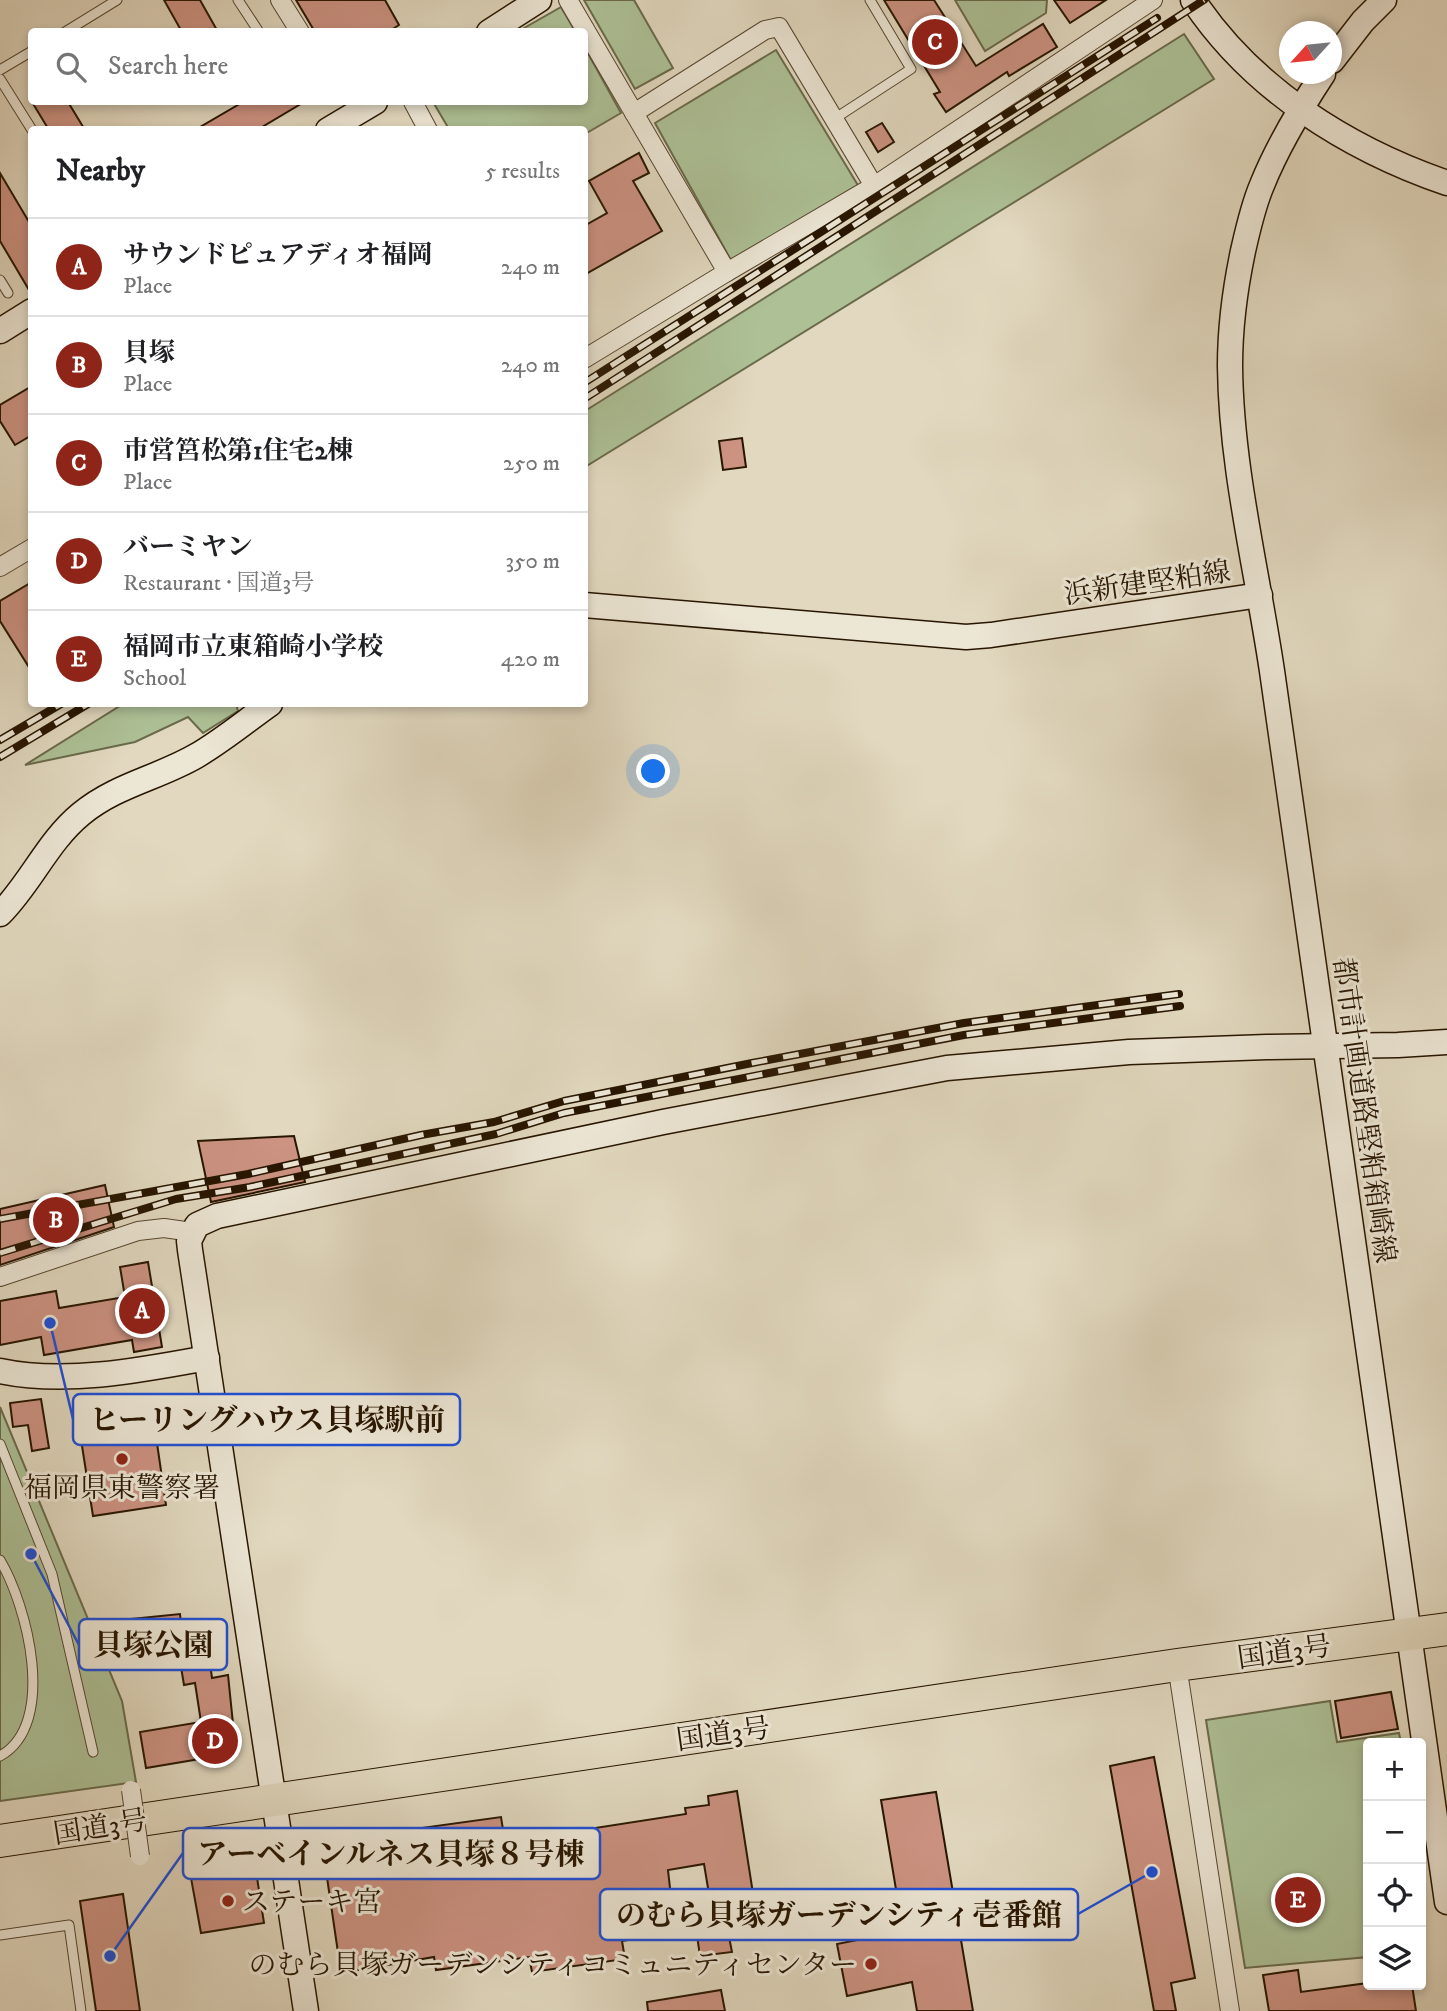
<!DOCTYPE html>
<html lang="en">
<head>
<meta charset="utf-8">
<style>
  :root { --surface:#fff; --page:#f6f6f6; --text:#202124; --muted:#757577; --line:#e0e0e0; --accent:#8f2418 }
  body { margin:0; font-family:"IM FELL DW Pica","Noto Serif JP",serif; background:var(--page); color:var(--text) }
  .controls { position:absolute; right:21px; bottom:21px; display:grid; overflow:hidden; border-radius:7px; box-shadow:0 4px 10px #0003 }
  .controls button { width:63px; height:63px; display:grid; place-items:center; padding:0; border:0; border-bottom:2px solid var(--line); background:var(--surface); color:var(--text); font:35px sans-serif }
  .compass { position:absolute; left:1279px; top:21px; width:63px; height:63px; border-radius:50%; background:var(--surface); box-shadow:0 4px 10px #0003; rotate:243deg }
  .you { position:absolute; left:654px; top:772px; width:24px; height:24px; margin:-18px; border:5px solid #fff; border-radius:50%; background:#1a73e8; box-shadow:0 0 0 10px #1a73e833 }
  .badge { display:grid; place-items:center; width:46px; height:46px; border-radius:50%; background:var(--accent); color:#fff; font-size:23px; font-weight:700 }
  .pin { position:absolute; translate:-50% -50%; border:4px solid #fff; box-shadow:0 2px 7px #0006 }
  .list { margin:0; padding:0; list-style:none }
  h2 { display:flex; justify-content:space-between; align-items:center; height:91px; margin:0; padding:0 28px; font-size:30px }
  h2 small { font-size:23px; font-weight:400; color:var(--muted) }
  .list li { display:grid; grid-template-columns:46px 1fr auto; gap:21px; align-items:center; box-sizing:border-box; height:98px; padding:0 28px; border-top:2px solid var(--line) }
  .list b { display:block; font-size:26px; white-space:nowrap }
  .list p { margin:0; font-size:23px; white-space:nowrap; color:var(--muted) }
  .list em { font-size:23px; font-style:normal; color:var(--muted) }
  .icon { flex:none; width:38px; height:38px; fill:none; stroke:currentColor; stroke-width:2; stroke-linecap:round; stroke-linejoin:round }
  .map { position:relative; flex:none; width:1447px; height:2011px; overflow:hidden }
  .search { position:absolute; background:var(--surface); box-shadow:0 4px 10px #0003; left:28px; top:28px; width:560px; height:77px; display:flex; align-items:center; gap:18px; box-sizing:border-box; padding:0 24px; border-radius:7px; color:var(--muted); font-size:26px }
  .panel { position:absolute; background:var(--surface); box-shadow:0 4px 10px #0003; left:28px; top:126px; width:560px; height:581px; border-radius:7px }
  .map>svg:first-child { display:block }
</style>
</head>
<body>
<div class="map">
<svg width="1447" height="2011" viewBox="0 0 1447 2011">
  <rect width="100%" height="100%" fill="#e1d8bf"/>
  <filter id="stains"><feTurbulence type="fractalNoise" baseFrequency=".00286" numOctaves="4"/><feColorMatrix values="0 0 0 0 .2 0 0 0 0 .09 0 0 0 0 .02 0 0 0 .5 -.17"/></filter>
  <radialGradient id="worn" r=".72"><stop offset=".6" stop-color="#630" stop-opacity="0"/><stop offset="1" stop-color="#630" stop-opacity=".3"/></radialGradient>
  <!-- green -->
  <g fill="#adc096" stroke="#6a6a4b" stroke-width="2">
    <polygon points="584,0 634,0 673,68 635,89"/>
    <polygon points="955,0 1047,0 1046,13 985,51"/>
    <polygon points="561,7 575,31 519,31"/>
    <polygon points="1184,34 1214,79 585,467 585,411"/>
    <polygon points="585,48 621,113 585,134 584,130 449,129 433,102 584,102"/>
    <polygon points="776,50 859,187 732,262 655,123"/>
    <polygon points="123,704 236,704 238,711 203,733 188,717 135,742 25,765"/>
    <polygon points="0,1407 122,1701 136,1782 0,1801"/>
    <polygon points="1330,1701 1337,1742 1399,1733 1401,1743 1368,1743 1368,1957 1245,1968 1206,1720"/>
  </g>
  <!-- building -->
  <g fill="#cc9282" stroke="#271500" stroke-width="2" fill-rule="evenodd">
    <polygon points="164,0 200,0 218,32 182,32"/>
    <polygon points="296,0 385,0 399,25 388,32 315,32"/>
    <polygon points="884,0 934,0 976,66 1043,24 1057,47 1009,76 1007,72 946,112 934,94 940,92"/>
    <polygon points="1054,0 1106,0 1070,23"/>
    <polygon points="32,102 68,102 85,130 49,130"/>
    <polygon points="243,102 304,102 257,130 195,130"/>
    <polygon points="882,123 894,142 878,152 866,132"/>
    <polygon points="639,153 649,173 633,181 662,231 584,275 584,226 607,213 589,181"/>
    <polygon points="0,173 32,227 32,295 0,241"/>
    <polygon points="32,386 32,435 15,445 0,421 0,405"/>
    <polygon points="742,438 746,467 723,470 719,441"/>
    <polygon points="32,582 32,672 0,621 0,601"/>
    <polygon points="294,1136 305,1182 211,1202 198,1141"/>
    <polygon points="105,1185 114,1227 0,1265 0,1209"/>
    <polygon points="148,1262 162,1347 134,1352 132,1340 44,1355 41,1337 0,1345 0,1301 56,1291 59,1308 125,1297 120,1267"/>
    <polygon points="41,1399 49,1448 32,1451 28,1425 13,1427 10,1403"/>
    <polygon points="151,1402 166,1505 93,1516 77,1414"/>
    <polygon points="180,1614 182,1634 108,1646 102,1622"/>
    <polygon points="208,1649 212,1678 228,1675 236,1753 146,1768 140,1732 201,1722 195,1683 184,1685 179,1655"/>
    <polygon points="1391,1692 1398,1729 1341,1738 1335,1701"/>
    <polygon points="1154,1757 1195,1978 1171,1983 1176,2011 1154,2011 1110,1766"/>
    <path d="M 737,1791 L 759,1932 L 729,1937 L 732,1952 L 700,1956 L 696,1929 L 622,1941 L 625,1959 L 532,1972 L 529,1957 L 436,1970 L 434,1957 L 341,1973 L 324,1857 L 416,1843 L 414,1829 L 501,1817 L 505,1842 L 686,1814 L 685,1808 L 709,1805 L 708,1796 ZM 704,1864 L 710,1900 L 672,1906 L 668,1870 Z"/>
    <polygon points="936,1792 973,2011 917,2011 912,1982 847,1996 837,1944 903,1931 881,1800"/>
    <polygon points="256,1871 264,1923 201,1933 191,1878"/>
    <polygon points="123,1894 140,2011 96,2011 80,1901"/>
    <polygon points="1298,1970 1301,1992 1368,1983 1368,1985 1412,1985 1416,2011 1269,2011 1263,1975"/>
    <polygon points="721,1990 725,2011 648,2011 647,2002"/>
  </g>
  <g fill="none" stroke-linecap="round" stroke-linejoin="round">
    <!-- lane casing -->
    <g stroke="#564630" stroke-width="11">
      <g id="lane">
        <polyline points="238,0 259,32"/>
        <polyline points="65,32 117,0"/>
        <polyline points="0,70 32,51"/>
        <polyline points="0,79 32,130"/>
        <polyline points="834,119 911,69 870,0"/>
        <polyline points="0,280 8,293"/>
        <polyline points="0,1444 52,1574 93,1752"/>
        <path d="M 0,1560 C 27,1605 58,1724 0,1756"/>
        <polyline points="0,1935 69,1925 81,2011"/>
      </g>
    </g>
    <!-- street casing -->
    <g stroke="#564630" stroke-width="20">
      <g id="street">
        <polyline points="280,0 300,32"/>
        <polyline points="568,0 727,272 584,359"/>
        <polyline points="413,102 428,130"/>
        <polyline points="634,113 765,30 779,27 874,186 727,272"/>
        <polyline points="874,186 1153,0"/>
        <polyline points="0,567 32,548"/>
        <polyline points="0,1277 138,1231 164,1228 192,1232"/>
        <polyline points="1177,1665 1230,2011"/>
      </g>
    </g>
    <!-- secondary casing -->
    <g stroke="#271500" stroke-width="27">
      <g id="secondary">
        <path d="M 1193,0 C 1252,89 1348,149 1447,183"/>
        <polyline points="489,32 539,0"/>
        <polyline points="1332,61 1363,21 1384,0"/>
        <path d="M 1323,74 C 1300,109 1278,145 1262,185 C 1253,206 1248,229 1243,251 C 1235,289 1230,328 1230,366 C 1231,468 1257,570 1272,671 L 1447,1902"/>
        <polyline points="328,130 375,102"/>
        <polyline points="0,331 32,311"/>
        <polyline points="584,605 966,637 991,635 1260,595"/>
        <path d="M 0,914 C 31,883 47,842 81,814 C 116,785 158,778 196,756 C 222,741 246,721 270,704"/>
        <path d="M 0,1371 C 65,1385 142,1370 207,1358"/>
        <polyline points="306,2011 190,1250 189,1241 197,1225 217,1216 663,1122 947,1068 1129,1052 1267,1047 1398,1045 1447,1042"/>
      </g>
    </g>
    <!-- highway casing -->
    <g stroke="#271500" stroke-width="34">
      <polyline id="highway" points="0,1841 1177,1665 1447,1629"/>
    </g>
    <!-- lane -->
    <use href="#lane" stroke="#ece6d5" stroke-width="9"/>
    <!-- street -->
    <use href="#street" stroke="#ece6d5" stroke-width="18"/>
    <!-- secondary -->
    <use href="#secondary" stroke="#ece6d5" stroke-width="24"/>
    <!-- highway -->
    <use href="#highway" stroke="#e1d8bf" stroke-width="32"/>
    <!-- rail casing -->
    <g stroke="#271500" stroke-width="8">
      <g id="rail">
        <polyline points="584,383 1157,18"/>
        <polyline points="584,399 1204,0"/>
        <polyline points="0,740 61,704"/>
        <polyline points="0,757 88,704"/>
        <polyline points="0,1219 248,1174 421,1135 494,1122 564,1101 752,1063 964,1023 1179,994"/>
        <polyline points="0,1253 176,1199 250,1187 496,1134 564,1113 964,1035 1180,1006"/>
      </g>
    </g>
    <!-- rail -->
    <use href="#rail" stroke="#ece6d5" stroke-width="5" stroke-dasharray="16" stroke-linecap="butt"/>
    <!-- street-bridge casing -->
    <g stroke="#564630" stroke-width="20" stroke-linecap="butt">
      <polyline id="street-bridge" points="131,1790 140,1856"/>
    </g>
    <!-- street-bridge -->
    <use href="#street-bridge" stroke="#ece6d5" stroke-width="18"/>
  </g>
  <!-- markers -->
  <g fill="#8f2418" stroke="#ece6d5" stroke-width="2.5">
    <circle cx="122" cy="1459" r="7"/>
    <circle cx="228" cy="1901" r="7"/>
    <circle cx="871" cy="1964" r="7"/>
  </g>
  <g text-anchor="middle" stroke-width="6" stroke-linejoin="round" paint-order="stroke">
    <!-- street labels -->
    <g font-size="28" fill="#271500" stroke="#ece6d5">
      <text transform="translate(1147 582) rotate(-8)" y="10">浜新建堅粕線</text>
      <text transform="translate(1365 1110) rotate(82)" y="10">都市計画道路堅粕箱崎線</text>
      <text transform="translate(1284 1651) rotate(-8)" y="10">国道3号</text>
      <text transform="translate(723 1733) rotate(-8)" y="10">国道3号</text>
      <text transform="translate(100 1826) rotate(-9)" y="10">国道3号</text>
    </g>
    <!-- poi labels -->
    <g font-size="28" fill="#271500" stroke="#ece6d5">
      <text x="122" y="1497">福岡県東警察署</text>
      <text x="242" y="1911" text-anchor="start">ステーキ宮</text>
      <text x="857" y="1974" text-anchor="end">のむら貝塚ガーデンシティコミュニティセンター</text>
    </g>
  </g>
  <!-- callouts -->
  <path fill="none" stroke="#1d4ed8" stroke-width="2.5" d="M50 1323L73 1419M31 1554L79 1645M110 1956L183 1853M1152 1872L1078 1914"/>
  <g fill="#1d4ed8" stroke="#ece6d5" stroke-width="2.5">
    <circle cx="50" cy="1323" r="7"/>
    <circle cx="31" cy="1554" r="7"/>
    <circle cx="110" cy="1956" r="7"/>
    <circle cx="1152" cy="1872" r="7"/>
  </g>
  <g fill="#ece6d5" stroke="#1d4ed8" stroke-width="2.5">
    <rect x="73" y="1394" width="387" height="51" rx="7"/>
    <rect x="79" y="1619" width="148" height="51" rx="7"/>
    <rect x="183" y="1828" width="417" height="51" rx="7"/>
    <rect x="600" y="1889" width="478" height="51" rx="7"/>
  </g>
  <g font-size="30" text-anchor="middle" font-weight="bold" fill="#271500">
    <text x="267" y="1430">ヒーリングハウス貝塚駅前</text>
    <text x="153" y="1655">貝塚公園</text>
    <text x="391" y="1864">アーベインルネス貝塚８号棟</text>
    <text x="839" y="1925">のむら貝塚ガーデンシティ壱番館</text>
  </g>
  <rect width="100%" height="100%" filter="url(#stains)"/>
  <rect width="100%" height="100%" fill="url(#worn)"/>
</svg>
<div class="controls">
<button>+</button>
<button>−</button>
<button><svg class="icon" aria-label="locate" viewBox="0 0 24 24"><circle cx="12" cy="12" r="6"/><path d="M12 2v4M12 18v4M2 12h4M18 12h4"/></svg></button>
<button><svg class="icon" aria-label="layers" viewBox="0 0 24 24"><path d="M12 4l9 5-9 5-9-5zM3 14l9 5 9-5"/></svg></button>
</div>
<svg class="compass" viewBox="-18 -18 36 36"><path d="M0-13l5 13h-10z" fill="#e53935"/><path d="M0 13l5-13h-10z" fill="#757577"/></svg>
<div class="you"></div>
<div class="pin badge" style="left:142px;top:1311px">A</div>
<div class="pin badge" style="left:56px;top:1220px">B</div>
<div class="pin badge" style="left:935px;top:42px">C</div>
<div class="pin badge" style="left:215px;top:1741px">D</div>
<div class="pin badge" style="left:1298px;top:1900px">E</div>
<div class="search"><svg class="icon" aria-label="search" viewBox="0 0 24 24"><circle cx="10" cy="10" r="6"/><path d="M15 15l6 6"/></svg>Search here</div>
<section class="panel">
<h2>Nearby<small>5 results</small></h2>
<ul class="list">
<li><span class="badge">A</span><div><b>サウンドピュアディオ福岡</b><p>Place</p></div><em>240 m</em></li>
<li><span class="badge">B</span><div><b>貝塚</b><p>Place</p></div><em>240 m</em></li>
<li><span class="badge">C</span><div><b>市営筥松第1住宅2棟</b><p>Place</p></div><em>250 m</em></li>
<li><span class="badge">D</span><div><b>バーミヤン</b><p>Restaurant · 国道3号</p></div><em>350 m</em></li>
<li><span class="badge">E</span><div><b>福岡市立東箱崎小学校</b><p>School</p></div><em>420 m</em></li>
</ul>
</section>
</div>
</body>
</html>
